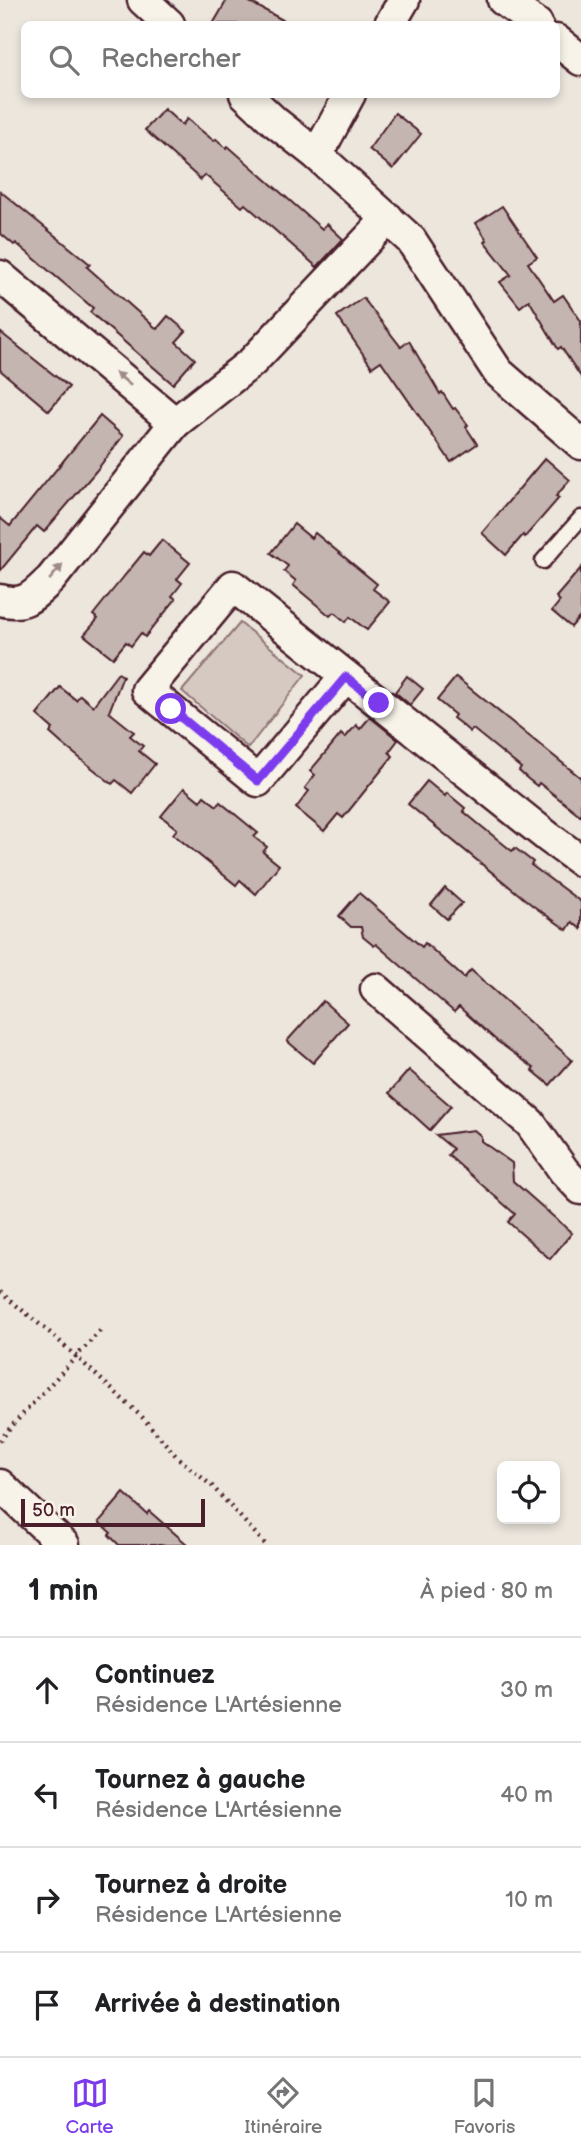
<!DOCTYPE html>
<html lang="fr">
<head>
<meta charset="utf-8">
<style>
  :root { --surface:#fff; --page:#f2f2f2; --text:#202124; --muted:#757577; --line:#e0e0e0; --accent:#7c3aed }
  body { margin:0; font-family:"Balsamiq Sans",sans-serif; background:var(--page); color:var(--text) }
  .controls { position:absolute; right:21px; bottom:21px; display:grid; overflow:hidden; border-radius:10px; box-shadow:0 4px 10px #0003 }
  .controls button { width:63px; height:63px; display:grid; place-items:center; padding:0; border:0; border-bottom:2px solid var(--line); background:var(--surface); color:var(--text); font:35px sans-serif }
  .scale { position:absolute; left:21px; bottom:18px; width:184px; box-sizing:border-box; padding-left:7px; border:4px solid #4a1f2b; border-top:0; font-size:19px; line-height:24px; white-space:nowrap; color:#4a1f2b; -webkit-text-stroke:5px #f7f3e8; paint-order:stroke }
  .stop { position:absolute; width:21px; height:21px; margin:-16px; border:5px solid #7c3aed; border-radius:50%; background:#fff }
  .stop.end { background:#7c3aed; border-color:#fff; box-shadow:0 2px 7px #0008 }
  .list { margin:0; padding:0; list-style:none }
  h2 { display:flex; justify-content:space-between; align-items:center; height:91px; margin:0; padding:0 28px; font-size:30px }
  h2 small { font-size:23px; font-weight:400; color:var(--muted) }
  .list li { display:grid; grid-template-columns:46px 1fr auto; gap:21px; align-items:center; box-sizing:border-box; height:105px; padding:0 28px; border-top:2px solid var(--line) }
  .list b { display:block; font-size:26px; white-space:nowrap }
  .list p { margin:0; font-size:23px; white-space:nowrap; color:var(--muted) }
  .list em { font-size:23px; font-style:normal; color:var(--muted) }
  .icon { flex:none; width:38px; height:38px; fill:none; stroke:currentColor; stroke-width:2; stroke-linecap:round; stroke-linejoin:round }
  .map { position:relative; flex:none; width:581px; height:1545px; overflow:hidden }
  .search { position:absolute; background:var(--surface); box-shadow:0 4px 10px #0003; left:21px; right:21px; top:21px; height:77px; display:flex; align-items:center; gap:18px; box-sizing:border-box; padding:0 24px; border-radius:10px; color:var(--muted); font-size:26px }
  .sheet { height:511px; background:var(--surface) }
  nav { display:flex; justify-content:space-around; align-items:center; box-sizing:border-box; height:98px; border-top:2px solid var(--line); background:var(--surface); font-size:19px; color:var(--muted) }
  nav a { display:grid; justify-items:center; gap:4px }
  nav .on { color:var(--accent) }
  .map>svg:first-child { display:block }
</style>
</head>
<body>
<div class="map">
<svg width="581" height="1545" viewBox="0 0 581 1545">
  <rect width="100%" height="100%" fill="#ece6dd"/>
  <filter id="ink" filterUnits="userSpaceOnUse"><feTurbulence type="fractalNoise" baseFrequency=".0143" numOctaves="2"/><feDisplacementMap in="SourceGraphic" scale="14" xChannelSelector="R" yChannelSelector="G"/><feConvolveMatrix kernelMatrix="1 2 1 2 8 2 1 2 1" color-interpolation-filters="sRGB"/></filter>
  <g filter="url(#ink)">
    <!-- green -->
    <polygon fill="#d5c9c2" stroke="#907476" stroke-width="2" points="240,623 305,675 248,748 182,691"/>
    <!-- building -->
    <g fill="#c4b5b0" stroke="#4a1f2b" stroke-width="2">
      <polygon points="227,0 246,0 290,24 213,24"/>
      <polygon points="164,109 182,125 187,119 214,141 216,139 226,148 228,146 322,229 327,224 343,239 317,267 245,204 242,207 205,175 201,180 145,130"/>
      <polygon points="395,113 421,134 393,169 369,149"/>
      <polygon points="0,191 90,264 87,267 157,329 168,316 186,331 176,342 195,359 173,384 90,312 93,308 16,243 14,245 0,233"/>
      <polygon points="502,206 537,257 528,263 554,301 563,295 581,321 581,377 561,347 558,349 529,300 520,307 500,282 511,275 485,242 487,240 476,223"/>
      <polygon points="363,298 401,347 409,341 440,394 442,392 453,409 455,408 468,425 466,427 477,444 451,462 381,361 372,367 337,316"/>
      <polygon points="0,332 69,387 49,411 0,370"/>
      <polygon points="100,416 123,436 96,471 44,532 37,526 0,571 0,518 10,526"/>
      <polygon points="545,458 570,480 556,496 559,498 525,537 523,535 506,555 482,533"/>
      <polygon points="294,524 311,538 315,533 377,584 373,589 390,602 367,630 350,617 346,622 334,612 330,616 293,585 296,581 284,571 288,566 271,553"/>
      <polygon points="162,540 190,563 177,579 182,583 172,596 176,599 145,637 141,633 131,646 126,642 113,658 84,635 98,619 93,615 112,591 144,552 149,556"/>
      <polygon points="581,568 581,620 579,618 571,627 552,611 560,601 556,597"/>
      <polygon points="118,673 123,676 109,712 134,732 130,736 143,746 139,751 155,764 132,793 116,780 112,784 61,743 50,733 53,729 37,715 60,687 76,700 80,695 93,706"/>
      <polygon points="407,676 423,689 410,705 395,692"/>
      <polygon points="456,677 581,778 581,816 539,783 537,786 528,779 519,771 521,768 473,729 470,732 462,725 453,718 455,715 437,700"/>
      <polygon points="370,717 398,740 389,752 393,756 343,818 338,814 324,831 296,808 309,791 305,788 315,775 310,771 341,734 345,738 356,725 360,729"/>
      <polygon points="427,781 445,796 447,793 465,808 463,811 481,826 512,851 515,848 533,862 531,865 581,902 581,929 572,922 567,930 532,905 408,804"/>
      <polygon points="184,788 200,801 204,796 217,806 220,802 258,833 254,837 267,847 263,852 279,865 256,894 240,880 236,885 173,834 177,829 161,816"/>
      <polygon points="445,888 462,903 447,919 431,905"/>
      <polygon points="359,893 422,947 425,943 464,978 471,970 572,1060 550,1085 532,1070 534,1068 497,1041 459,1007 454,1012 376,944 374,946 363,937 361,927 351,927 339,916"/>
      <polygon points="323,1001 348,1023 313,1063 287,1041"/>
      <polygon points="409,1070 451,1106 430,1130 389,1093"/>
      <polygon points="474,1130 481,1136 481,1141 512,1163 513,1181 572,1233 550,1259 508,1222 515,1214 448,1155 453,1149 436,1135"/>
      <polygon points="124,1493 147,1514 149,1511 188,1545 119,1545 109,1535 111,1533 99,1522"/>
    </g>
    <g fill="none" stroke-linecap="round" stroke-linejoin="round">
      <!-- lane casing -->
      <g stroke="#4a1f2b" stroke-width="19">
        <polyline id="lane" points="543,561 581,518"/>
      </g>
      <!-- street casing -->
      <g stroke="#4a1f2b" stroke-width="35">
        <g id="street">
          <polyline points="143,0 169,24"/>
          <polyline points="503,0 537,24"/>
          <polyline points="390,24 404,0"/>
          <polyline points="556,40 581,60"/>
          <polyline points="245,94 275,122 317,155 411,240 498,372 581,444"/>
          <polyline points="317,155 350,94"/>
          <polyline points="0,276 175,423"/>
          <path d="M 0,600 C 26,607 34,595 51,579 L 175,423 L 252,362 L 388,218"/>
          <polyline points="346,676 258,781 147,690 233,586 548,837 581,861"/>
          <polyline points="376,989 530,1123 564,1171 581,1189"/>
          <polyline points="0,1485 64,1545"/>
        </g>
      </g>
      <!-- path -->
      <g stroke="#4a1f2b" stroke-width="4.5" stroke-dasharray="2 5" stroke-linecap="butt">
        <polyline points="0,1292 54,1336 143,1418 178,1458 212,1486 266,1545"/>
        <polyline points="0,1441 9,1429 101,1330"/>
      </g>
      <!-- lane -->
      <use href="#lane" stroke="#f7f3e8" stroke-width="14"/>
      <!-- street -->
      <use href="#street" stroke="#f7f3e8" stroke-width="30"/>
    </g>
    <!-- one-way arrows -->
    <defs><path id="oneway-solid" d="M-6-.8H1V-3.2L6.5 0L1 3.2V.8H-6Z" transform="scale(1.75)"/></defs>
    <g fill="#a0898a">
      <use href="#oneway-solid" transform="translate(123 379) rotate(-140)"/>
      <use href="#oneway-solid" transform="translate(56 572) rotate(-50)"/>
    </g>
  </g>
  <g fill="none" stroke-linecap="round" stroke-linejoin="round" filter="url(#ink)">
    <!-- route -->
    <polyline stroke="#7c3aed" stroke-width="9" points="171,709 258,781 346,677 379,703"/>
  </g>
</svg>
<div class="controls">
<button><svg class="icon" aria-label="locate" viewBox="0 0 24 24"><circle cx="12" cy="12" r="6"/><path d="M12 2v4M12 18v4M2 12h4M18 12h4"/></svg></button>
</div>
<div class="scale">50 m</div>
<div class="stop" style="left:171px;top:709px"></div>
<div class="stop end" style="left:379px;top:703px"></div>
<div class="search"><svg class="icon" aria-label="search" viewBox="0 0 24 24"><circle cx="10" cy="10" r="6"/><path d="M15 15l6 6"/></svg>Rechercher</div>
</div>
<section class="sheet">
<h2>1 min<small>À pied · 80 m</small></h2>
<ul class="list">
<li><svg class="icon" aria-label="ahead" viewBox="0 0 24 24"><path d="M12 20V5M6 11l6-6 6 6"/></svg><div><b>Continuez</b><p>Résidence L'Artésienne</p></div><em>30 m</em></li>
<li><svg class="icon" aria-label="left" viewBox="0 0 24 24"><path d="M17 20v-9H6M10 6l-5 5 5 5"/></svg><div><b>Tournez à gauche</b><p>Résidence L'Artésienne</p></div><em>40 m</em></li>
<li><svg class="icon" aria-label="right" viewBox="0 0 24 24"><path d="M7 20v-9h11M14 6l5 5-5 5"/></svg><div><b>Tournez à droite</b><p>Résidence L'Artésienne</p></div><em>10 m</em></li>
<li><svg class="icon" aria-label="arrive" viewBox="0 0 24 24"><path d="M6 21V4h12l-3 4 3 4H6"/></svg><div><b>Arrivée à destination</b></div></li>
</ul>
</section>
<nav>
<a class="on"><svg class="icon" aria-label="map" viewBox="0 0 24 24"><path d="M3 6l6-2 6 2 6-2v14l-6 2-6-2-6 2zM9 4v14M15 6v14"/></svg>Carte</a>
<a><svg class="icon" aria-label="directions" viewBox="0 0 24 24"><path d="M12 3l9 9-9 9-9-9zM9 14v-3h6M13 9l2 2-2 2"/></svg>Itinéraire</a>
<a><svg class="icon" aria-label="saved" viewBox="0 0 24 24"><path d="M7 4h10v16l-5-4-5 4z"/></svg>Favoris</a>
</nav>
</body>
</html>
